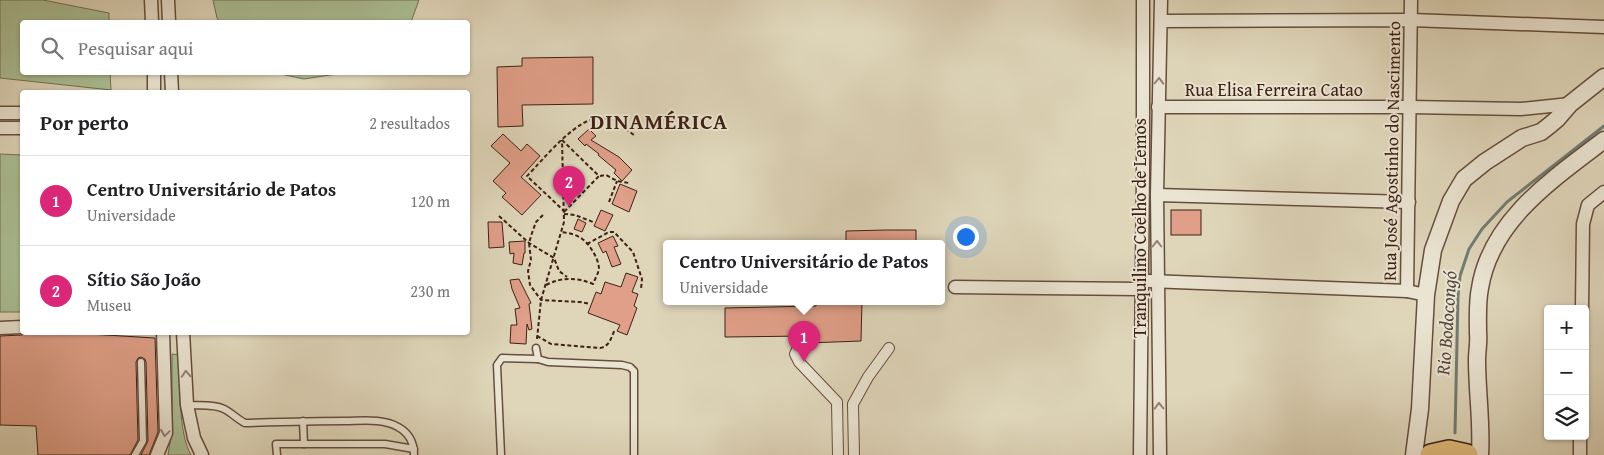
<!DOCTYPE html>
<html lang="pt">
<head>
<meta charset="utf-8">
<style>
  :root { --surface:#fff; --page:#f6f6f6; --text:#202124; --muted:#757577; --line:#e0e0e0; --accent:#db2777 }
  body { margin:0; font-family:"Gentium Book Plus",serif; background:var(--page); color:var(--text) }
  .controls { position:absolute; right:15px; bottom:15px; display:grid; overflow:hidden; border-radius:5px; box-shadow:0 1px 4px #0004 }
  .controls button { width:45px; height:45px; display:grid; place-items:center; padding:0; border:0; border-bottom:1px solid var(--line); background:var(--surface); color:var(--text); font:25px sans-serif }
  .you { position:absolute; left:965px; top:236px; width:18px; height:18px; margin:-12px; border:4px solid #fff; border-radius:50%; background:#1a73e8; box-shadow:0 0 0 8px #1a73e833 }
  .badge { display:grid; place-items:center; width:32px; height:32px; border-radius:50%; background:var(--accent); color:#fff; font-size:16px; font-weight:700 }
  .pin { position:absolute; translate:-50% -41px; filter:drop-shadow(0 1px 2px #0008) }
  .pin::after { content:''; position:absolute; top:26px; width:18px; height:15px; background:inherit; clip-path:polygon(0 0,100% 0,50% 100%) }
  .popup { position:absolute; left:663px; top:240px; width:282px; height:65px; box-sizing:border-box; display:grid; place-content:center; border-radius:5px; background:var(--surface); filter:drop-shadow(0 1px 4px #0005); font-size:16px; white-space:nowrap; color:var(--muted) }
  .popup b { font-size:19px; color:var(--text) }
  .popup::after { content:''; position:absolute; left:50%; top:100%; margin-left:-10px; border:10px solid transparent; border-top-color:var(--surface) }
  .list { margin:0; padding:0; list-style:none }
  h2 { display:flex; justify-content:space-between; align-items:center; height:65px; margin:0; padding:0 20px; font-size:21px }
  h2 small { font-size:16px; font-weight:400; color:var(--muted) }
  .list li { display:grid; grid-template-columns:32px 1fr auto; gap:15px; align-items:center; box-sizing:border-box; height:90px; padding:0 20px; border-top:1px solid var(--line) }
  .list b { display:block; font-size:19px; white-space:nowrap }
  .list p { margin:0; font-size:16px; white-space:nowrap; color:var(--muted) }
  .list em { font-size:16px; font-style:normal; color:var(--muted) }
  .icon { flex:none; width:28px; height:28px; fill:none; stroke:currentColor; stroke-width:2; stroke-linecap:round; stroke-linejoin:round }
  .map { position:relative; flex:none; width:1604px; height:455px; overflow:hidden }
  .search { position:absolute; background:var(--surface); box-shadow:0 1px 4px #0004; left:20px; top:20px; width:450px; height:55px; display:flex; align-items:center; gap:12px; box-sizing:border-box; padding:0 18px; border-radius:5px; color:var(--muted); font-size:19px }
  .panel { position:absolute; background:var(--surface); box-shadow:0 1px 4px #0004; left:20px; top:90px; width:450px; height:245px; border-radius:5px }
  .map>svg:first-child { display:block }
</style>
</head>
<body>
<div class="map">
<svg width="1604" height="455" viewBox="0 0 1604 455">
  <rect width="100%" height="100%" fill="#dfd6ba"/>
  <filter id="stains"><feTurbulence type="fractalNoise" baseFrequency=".004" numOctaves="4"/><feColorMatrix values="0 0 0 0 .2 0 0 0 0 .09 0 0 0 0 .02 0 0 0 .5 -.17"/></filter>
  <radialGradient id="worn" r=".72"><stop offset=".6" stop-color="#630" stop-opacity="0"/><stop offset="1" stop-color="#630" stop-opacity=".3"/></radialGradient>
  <!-- green -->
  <g fill="#abbf95" stroke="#747055">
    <polygon points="0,0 43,0 109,13 109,22 22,22 22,72 110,73 111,90 0,78"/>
    <polygon points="213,0 419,0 411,22 220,22 217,18"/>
    <polygon points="276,73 343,72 343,73 304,79"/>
    <polygon points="0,154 22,155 22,312 0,312"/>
    <path d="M 172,354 L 179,355 C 180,382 178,433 191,455 L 168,455 L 172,430 Z"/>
  </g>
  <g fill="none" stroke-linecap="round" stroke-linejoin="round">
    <!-- stream -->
    <polyline stroke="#717c74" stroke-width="3" points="1455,433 1458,296 1460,276 1469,249 1482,229 1507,202 1604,126"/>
  </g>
  <!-- building -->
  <g fill="#e09f88" stroke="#3e2015">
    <polygon points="593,57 593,104 522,105 523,126 498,127 497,67 522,66 522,58"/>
    <polygon points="589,129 596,136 591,140 619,157 632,170 622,181 614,173 616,170 598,155 599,154 586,144 585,146 578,139"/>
    <polygon points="503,134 521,151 527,144 540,156 521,177 541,195 522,215 502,197 506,193 493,181 510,163 491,146"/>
    <polygon points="620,184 637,191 629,212 612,204"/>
    <polygon points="601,210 613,215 605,231 594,226"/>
    <rect x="1171" y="210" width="30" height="25"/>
    <polygon points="578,219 586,223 582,232 574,229"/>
    <polygon points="488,222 502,222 504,247 489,248"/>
    <polygon points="885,230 916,230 916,243 846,243 846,231"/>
    <polygon points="613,236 618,246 614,247 621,264 612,267 606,251 603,253 598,243"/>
    <polygon points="525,241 525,253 524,253 522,265 513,263 514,253 510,254 509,242"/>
    <polygon points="626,273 638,277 632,292 638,294 634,306 637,308 627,335 617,331 620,325 588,313 596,292 601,294 605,282 621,287"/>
    <polygon points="519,279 531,303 529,304 532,329 529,330 527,324 526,344 510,343 511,325 517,325 515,309 520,308 512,289 510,280"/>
    <polygon points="816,301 862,301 861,341 807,343 806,336 725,337 725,308 816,306"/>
    <polygon points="28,332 56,332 155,338 158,432 149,455 141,455 148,441 146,362 145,359 141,357 138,358 136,362 138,440 130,455 38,455 36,426 0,425 0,336 22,335"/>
  </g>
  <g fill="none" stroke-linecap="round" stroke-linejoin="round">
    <!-- service casing -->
    <g stroke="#664e3e" stroke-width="9">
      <g id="service">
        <polyline points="536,348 538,359 548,362 622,365 630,367 634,371 634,455"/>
        <path d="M 187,405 C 199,406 214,404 224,409 C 232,413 237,419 245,423 C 279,422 312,421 345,421 C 361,421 383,418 398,427 C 409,433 414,443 414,455"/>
        <polyline points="304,444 385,444 414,449"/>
        <polyline points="135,455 143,441 141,362"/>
        <polyline points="277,455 276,444 304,444 303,421"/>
        <polyline points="501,455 497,365 502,358 538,359"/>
      </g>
    </g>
    <!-- pedestrian casing -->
    <g stroke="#664e3e" stroke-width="12">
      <g id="pedestrian">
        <polyline points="800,343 795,354 799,362 837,402 838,455"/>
        <polyline points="854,455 853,404 868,377 889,348"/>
      </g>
    </g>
    <!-- minor casing -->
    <g stroke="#664e3e" stroke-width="15">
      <g id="minor">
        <polyline points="151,0 152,22"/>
        <polyline points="168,0 169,22"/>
        <polyline points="1161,21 1411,20 1604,27"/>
        <polyline points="154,72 154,92"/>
        <polyline points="171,72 172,92"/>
        <polyline points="1158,107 1410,107 1521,109 1570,104"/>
        <polyline points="0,113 22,113"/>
        <polyline points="0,128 22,128"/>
        <polyline points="1157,195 1409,202"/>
        <polyline points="1149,281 1407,291 1426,295"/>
        <polyline points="955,287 1141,289"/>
        <polyline points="1407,291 1411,0"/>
        <polyline points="1582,309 1583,224 1588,205 1604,192"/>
        <polyline points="0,328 22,327"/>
        <polyline points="183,332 187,405 194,438 202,455"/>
        <polyline points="157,455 166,433 163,332"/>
        <polyline points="1140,455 1143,175 1143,0"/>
        <polyline points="1160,455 1157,195 1161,0"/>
        <polyline points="1580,455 1580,436"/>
      </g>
    </g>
    <!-- tertiary casing -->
    <g stroke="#664e3e" stroke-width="19">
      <g id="tertiary">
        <polyline points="1414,455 1420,409 1426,295 1433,250 1451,201 1464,179 1485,162 1522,138 1541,132 1550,125 1557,119 1570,104 1604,77"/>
        <path d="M 1480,455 C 1482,423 1477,392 1477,360 C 1477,351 1479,342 1478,333 C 1478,318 1477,303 1480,288 C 1491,220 1553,179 1604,140"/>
      </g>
    </g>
    <!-- primary casing -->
    <g stroke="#3e2015" stroke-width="24">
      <polyline id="primary" points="1431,455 1449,451 1467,455"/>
    </g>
    <!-- path -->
    <g stroke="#3e2015" stroke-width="2" stroke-dasharray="4 2.5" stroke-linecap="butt">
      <polyline points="562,140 599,176 565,211"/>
      <polyline points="600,176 606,175 617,181 629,183"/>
      <polyline points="609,202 617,181"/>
      <path d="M 565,212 L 527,176 C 544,159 578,115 603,118 C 615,119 624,128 634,135"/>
      <polyline points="564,214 575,215 593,222"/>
      <polyline points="543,215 536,222 532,233 529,243 531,260 528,271 530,285 541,300 580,302 590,304"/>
      <polyline points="499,216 529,243 554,258 559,271 567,277"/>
      <polyline points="587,244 609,232 614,232 633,252 642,279 641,289"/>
      <path d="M 546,285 C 562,277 576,277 593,284 C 595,279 598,274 599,269 C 599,259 589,243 581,238 C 575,234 568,233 561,232"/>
      <path d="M 537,336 L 551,344 L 600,348 C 610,346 611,338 615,329"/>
      <polyline points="537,339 541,300 564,222 562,140"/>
    </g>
    <!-- service -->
    <use href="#service" stroke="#eae4d2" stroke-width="6"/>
    <!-- pedestrian -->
    <use href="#pedestrian" stroke="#eae4d2" stroke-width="10"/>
    <!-- minor -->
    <use href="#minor" stroke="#eae4d2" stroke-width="12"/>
    <!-- tertiary -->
    <use href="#tertiary" stroke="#eae4d2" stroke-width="16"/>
    <!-- primary -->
    <use href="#primary" stroke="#e0bb7d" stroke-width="21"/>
  </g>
  <!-- one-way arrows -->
  <defs><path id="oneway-chevron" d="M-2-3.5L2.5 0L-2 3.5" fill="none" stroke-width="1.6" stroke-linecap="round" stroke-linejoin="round" transform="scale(1.25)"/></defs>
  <g stroke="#948274">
    <use href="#oneway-chevron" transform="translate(1159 81) rotate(-88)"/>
    <use href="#oneway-chevron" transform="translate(1157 244) rotate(-90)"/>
    <use href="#oneway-chevron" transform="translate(186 374) rotate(-93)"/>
    <use href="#oneway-chevron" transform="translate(1159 406) rotate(-91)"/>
    <use href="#oneway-chevron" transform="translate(165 433) rotate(98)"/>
  </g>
  <g text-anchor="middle" stroke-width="4" stroke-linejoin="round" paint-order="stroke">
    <!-- street labels -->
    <g font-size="18" fill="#3e2015" stroke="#eae4d2">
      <text x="1274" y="96">Rua Elisa Ferreira Catao</text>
      <text transform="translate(1392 151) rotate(-89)" y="6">Rua José Agostinho do Nascimento</text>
      <text transform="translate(1140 228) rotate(-90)" y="6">Tranquilino Coelho de Lemos</text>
    </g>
    <!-- water labels -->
    <g font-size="19" font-style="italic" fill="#53463c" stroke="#eae4d2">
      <text transform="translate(1446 323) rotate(-86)" y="7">Rio Bodocongó</text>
    </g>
    <!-- district labels -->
    <g font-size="22" font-weight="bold" letter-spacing="1" fill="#3e2015" stroke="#eae4d2">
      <text x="659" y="129">DINAMÉRICA</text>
    </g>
  </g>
  <rect width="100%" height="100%" filter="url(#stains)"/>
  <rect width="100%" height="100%" fill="url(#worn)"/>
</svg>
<div class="controls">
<button>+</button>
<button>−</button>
<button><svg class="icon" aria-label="layers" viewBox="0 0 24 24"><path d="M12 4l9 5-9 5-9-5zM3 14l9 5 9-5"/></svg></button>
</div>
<div class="you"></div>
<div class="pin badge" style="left:804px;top:362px">1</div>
<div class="popup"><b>Centro Universitário de Patos</b>Universidade</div>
<div class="pin badge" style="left:569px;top:207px">2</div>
<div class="search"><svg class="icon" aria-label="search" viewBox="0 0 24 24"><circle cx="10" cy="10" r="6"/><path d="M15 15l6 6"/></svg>Pesquisar aqui</div>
<section class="panel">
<h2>Por perto<small>2 resultados</small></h2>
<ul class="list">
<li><span class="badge">1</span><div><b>Centro Universitário de Patos</b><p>Universidade</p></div><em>120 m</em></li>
<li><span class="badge">2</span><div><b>Sítio São João</b><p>Museu</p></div><em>230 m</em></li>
</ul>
</section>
</div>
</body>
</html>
